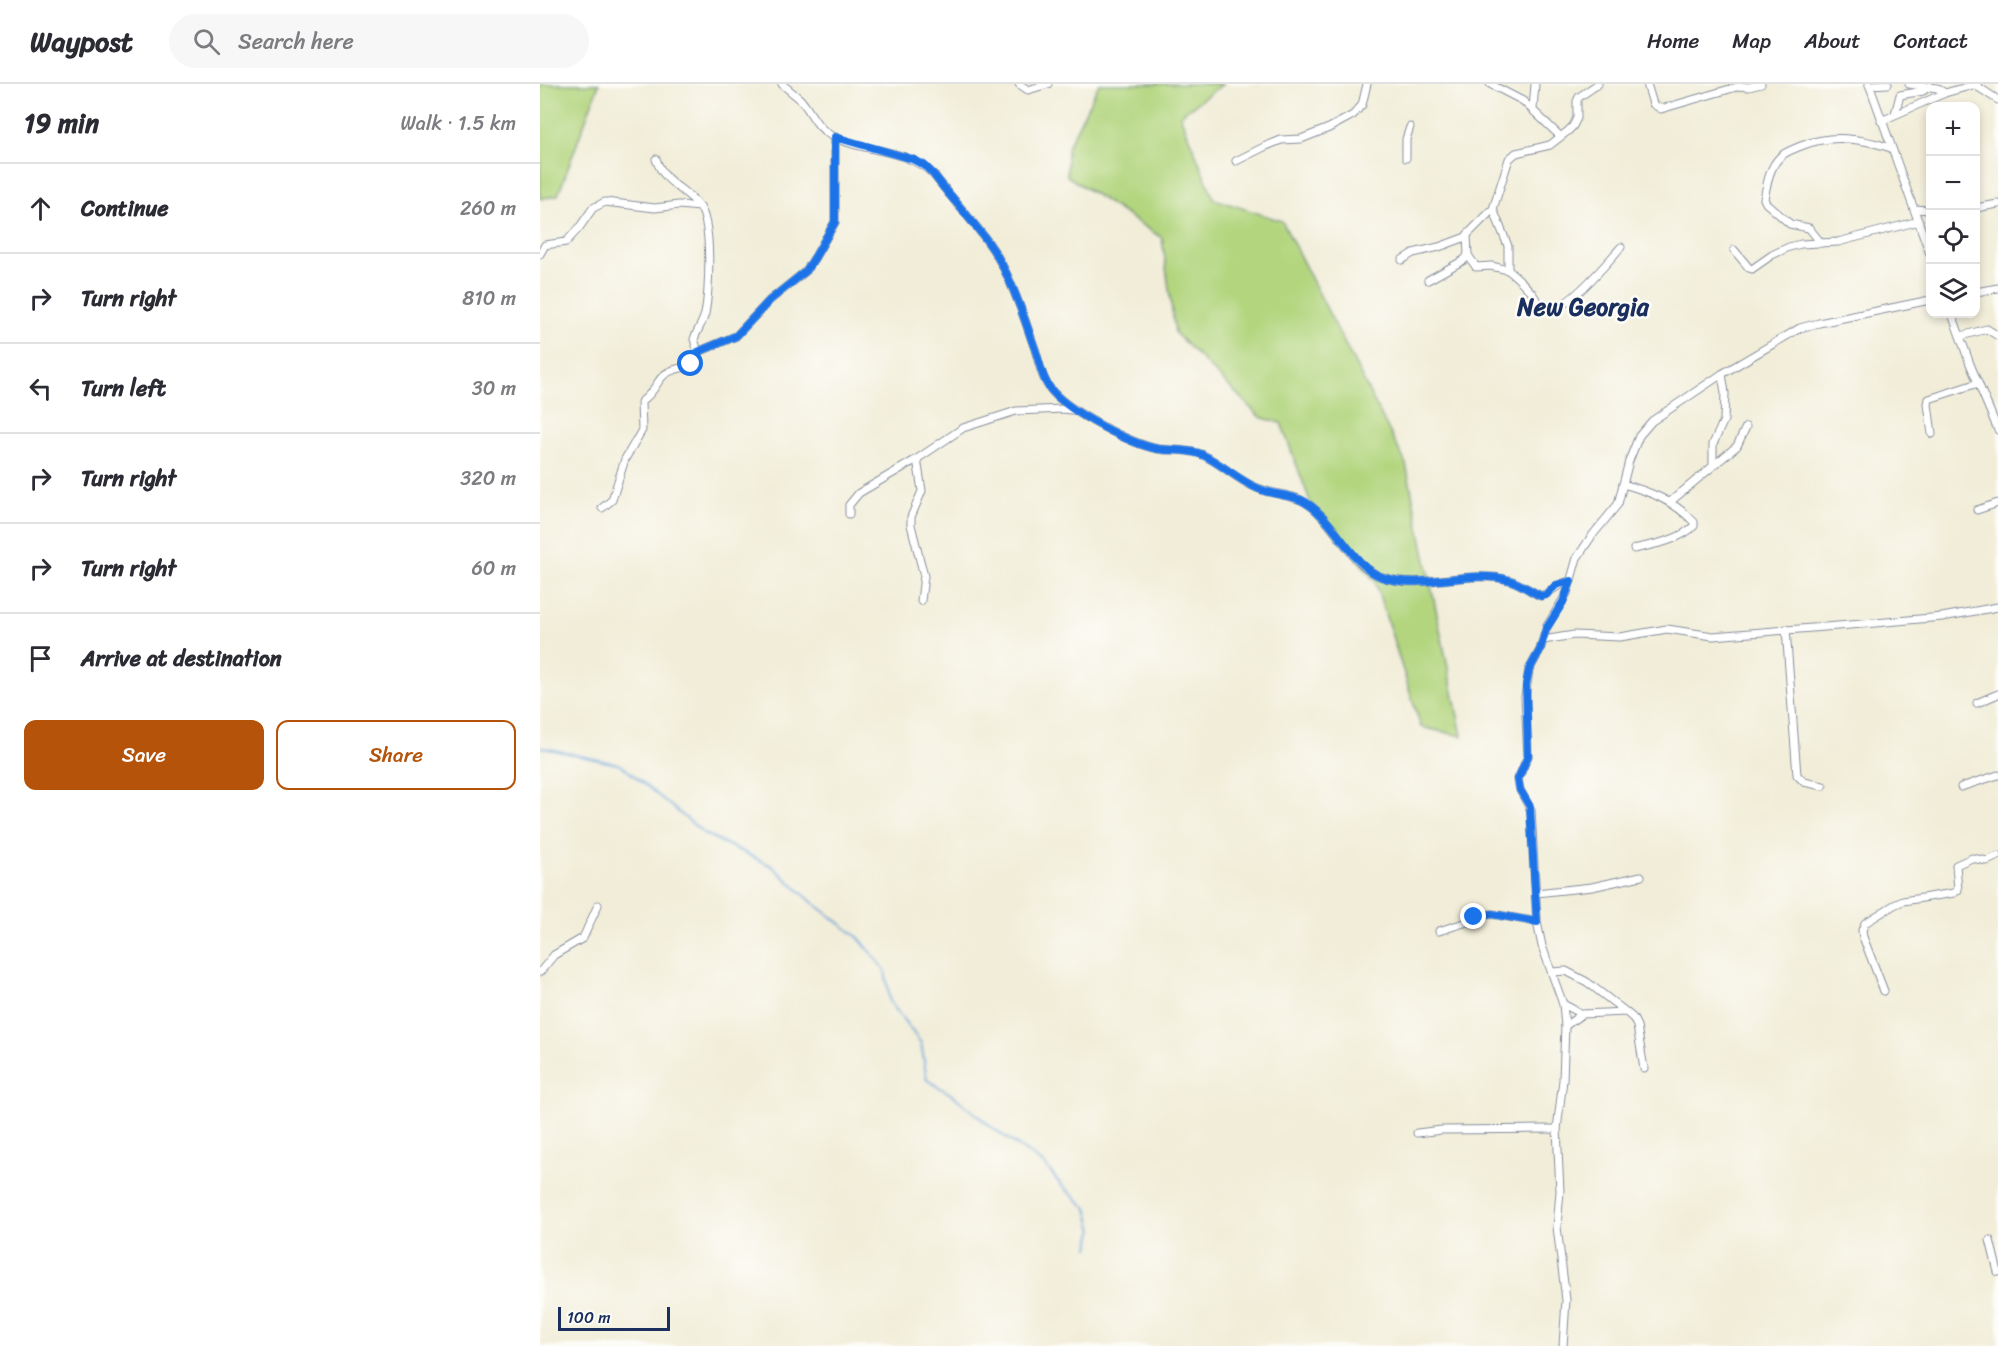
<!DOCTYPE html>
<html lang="en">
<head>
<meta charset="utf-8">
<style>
  :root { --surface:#fff; --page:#f7f7f7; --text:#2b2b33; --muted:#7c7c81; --line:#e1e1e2; --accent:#b45309 }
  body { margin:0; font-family:Sriracha,sans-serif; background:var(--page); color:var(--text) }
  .controls { position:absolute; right:18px; top:18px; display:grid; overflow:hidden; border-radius:12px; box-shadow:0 3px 9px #0003 }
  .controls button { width:54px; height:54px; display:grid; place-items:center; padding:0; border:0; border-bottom:2px solid var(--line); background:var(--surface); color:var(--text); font:30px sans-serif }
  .scale { position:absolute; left:18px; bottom:15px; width:112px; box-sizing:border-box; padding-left:6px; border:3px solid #1b2f5e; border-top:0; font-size:16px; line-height:21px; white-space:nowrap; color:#1b2f5e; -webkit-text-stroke:4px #fdfcf7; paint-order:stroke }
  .stop { position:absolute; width:18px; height:18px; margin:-14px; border:4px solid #1a73e8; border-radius:50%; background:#fff }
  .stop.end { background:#1a73e8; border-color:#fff; box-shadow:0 2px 6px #0008 }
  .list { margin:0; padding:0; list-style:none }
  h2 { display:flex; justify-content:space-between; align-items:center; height:78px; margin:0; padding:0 24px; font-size:26px }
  h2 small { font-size:20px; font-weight:400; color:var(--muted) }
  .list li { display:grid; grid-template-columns:39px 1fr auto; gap:18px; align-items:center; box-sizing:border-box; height:90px; padding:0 24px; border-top:2px solid var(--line) }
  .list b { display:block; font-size:22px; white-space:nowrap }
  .list em { font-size:20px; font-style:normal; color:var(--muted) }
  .actions { display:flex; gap:12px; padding:18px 24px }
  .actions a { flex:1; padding:14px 0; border:2px solid var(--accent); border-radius:12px; text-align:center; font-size:21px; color:var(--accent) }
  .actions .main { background:var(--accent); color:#fff }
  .icon { flex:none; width:33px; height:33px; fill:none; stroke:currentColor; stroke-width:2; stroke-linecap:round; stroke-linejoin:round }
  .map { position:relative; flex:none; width:1458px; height:1262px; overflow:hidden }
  header { display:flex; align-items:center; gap:36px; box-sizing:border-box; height:84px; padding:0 30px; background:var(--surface); border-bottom:2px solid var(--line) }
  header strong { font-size:28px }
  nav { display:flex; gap:33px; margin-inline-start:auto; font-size:21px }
  .search { width:420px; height:54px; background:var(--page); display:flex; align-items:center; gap:15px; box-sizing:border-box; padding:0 21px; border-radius:33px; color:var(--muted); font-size:22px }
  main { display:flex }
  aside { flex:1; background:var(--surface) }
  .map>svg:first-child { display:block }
</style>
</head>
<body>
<header>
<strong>Waypost</strong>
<div class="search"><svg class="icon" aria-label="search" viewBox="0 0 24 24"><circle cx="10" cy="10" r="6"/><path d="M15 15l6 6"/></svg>Search here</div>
<nav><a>Home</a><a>Map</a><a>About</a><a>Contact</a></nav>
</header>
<main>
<aside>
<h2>19 min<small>Walk · 1.5 km</small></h2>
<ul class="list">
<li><svg class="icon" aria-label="ahead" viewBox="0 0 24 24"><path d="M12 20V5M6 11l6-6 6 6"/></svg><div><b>Continue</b></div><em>260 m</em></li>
<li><svg class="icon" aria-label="right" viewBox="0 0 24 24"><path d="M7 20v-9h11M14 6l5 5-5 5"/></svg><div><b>Turn right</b></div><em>810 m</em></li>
<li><svg class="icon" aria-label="left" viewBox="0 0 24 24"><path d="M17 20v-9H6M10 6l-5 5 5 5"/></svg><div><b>Turn left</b></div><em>30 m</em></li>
<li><svg class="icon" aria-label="right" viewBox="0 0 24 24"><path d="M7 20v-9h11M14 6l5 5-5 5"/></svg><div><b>Turn right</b></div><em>320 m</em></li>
<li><svg class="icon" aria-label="right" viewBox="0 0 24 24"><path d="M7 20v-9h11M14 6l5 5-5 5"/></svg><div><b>Turn right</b></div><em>60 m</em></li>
<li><svg class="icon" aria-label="arrive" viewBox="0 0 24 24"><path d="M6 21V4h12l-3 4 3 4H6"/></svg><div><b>Arrive at destination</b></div></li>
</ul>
<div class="actions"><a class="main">Save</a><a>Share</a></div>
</aside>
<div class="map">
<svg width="1458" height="1262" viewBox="0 0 1458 1262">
  <rect width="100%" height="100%" fill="#fdfcf7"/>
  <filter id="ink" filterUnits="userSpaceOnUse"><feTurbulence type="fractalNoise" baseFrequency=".0167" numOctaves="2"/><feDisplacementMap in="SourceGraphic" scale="12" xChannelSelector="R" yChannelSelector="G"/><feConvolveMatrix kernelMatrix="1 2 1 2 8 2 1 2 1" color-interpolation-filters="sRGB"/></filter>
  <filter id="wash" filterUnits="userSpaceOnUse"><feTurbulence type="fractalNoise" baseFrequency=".008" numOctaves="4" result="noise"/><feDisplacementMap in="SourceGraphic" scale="24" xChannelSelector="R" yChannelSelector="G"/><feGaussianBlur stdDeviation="1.35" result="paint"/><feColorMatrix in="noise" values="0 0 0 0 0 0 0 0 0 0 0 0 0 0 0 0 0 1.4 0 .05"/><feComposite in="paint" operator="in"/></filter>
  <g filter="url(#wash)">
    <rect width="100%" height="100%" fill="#f1edd8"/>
    <!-- green -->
    <g fill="#b2d57e" stroke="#66826e" stroke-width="1.5">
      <polygon points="0,0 59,0 18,111 0,115"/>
      <polygon points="559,0 683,0 640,31 674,115 742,137 866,380 922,652 881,643 835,498 800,453 776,433 741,339 720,333 635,249 622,154 527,92 527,64"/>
    </g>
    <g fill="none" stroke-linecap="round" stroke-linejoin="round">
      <!-- stream -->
      <polyline stroke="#6ba3d9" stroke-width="2" points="0,663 81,681 165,750 232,782 272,818 319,854 345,886 350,918 381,959 387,996 414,1012 454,1045 504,1080 522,1102 547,1124 553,1147 549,1164"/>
    </g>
  </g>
  <g filter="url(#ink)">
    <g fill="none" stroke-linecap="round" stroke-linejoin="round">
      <!-- minor casing -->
      <g stroke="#868e9b" stroke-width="9">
        <g id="minor">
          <path d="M 242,0 C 248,5 254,10 260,15 C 271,27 275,42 290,51 C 323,69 366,63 394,91 C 415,119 447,151 462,181 C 476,207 485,237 495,265 C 499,279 502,296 512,307 C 530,328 591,360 618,365 C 633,367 649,365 663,371 C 682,380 697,396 717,404 C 731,410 747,410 761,416 C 793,431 809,482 842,493 C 883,507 927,485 969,496 C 980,499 990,507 1001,512 C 1012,509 1015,500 1031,497"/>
          <polyline points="479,0 488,6 508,0"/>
          <polyline points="950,0 983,17 1020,52"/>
          <path d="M 1058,0 L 1039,13 L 1037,17 L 1037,34 L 1033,42 L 1028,47 L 1010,61 L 976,69 L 969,75 L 953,125 L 968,162 L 968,186 C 977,193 985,201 992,209 C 996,214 998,221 1003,224 C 1021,236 1069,176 1081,163"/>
          <polyline points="1107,0 1113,20 1121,25 1200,2 1209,3 1221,0"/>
          <polyline points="1329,0 1390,170"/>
          <polyline points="1369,0 1397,4 1405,9"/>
          <polyline points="1329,1 1348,0"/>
          <polyline points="1435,1 1458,16"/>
          <polyline points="993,25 995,0"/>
          <polyline points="1355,30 1360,11 1383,7 1390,2"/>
          <polyline points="1341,37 1405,9 1437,0"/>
          <polyline points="866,74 866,55 870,43"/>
          <path d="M 116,75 C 125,101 144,103 159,122 C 173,138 169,208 165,230 C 162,240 157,247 154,255 L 158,268"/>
          <polyline points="696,77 724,63 741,56 761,55 789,44 813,31 822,21 827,0"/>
          <polyline points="1436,124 1458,120"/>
          <polyline points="953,125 927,151 928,171 936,183 951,182 968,186"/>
          <polyline points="1374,125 1390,126"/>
          <path d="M 1281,159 L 1269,144 L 1250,140 L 1226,119 L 1224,115 C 1227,100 1229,84 1240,73 C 1246,67 1254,65 1261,62 C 1291,50 1320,54 1351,64"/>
          <polyline points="1194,166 1209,184 1212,185 1232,171 1249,163 1261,160 1298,158 1379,137"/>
          <polyline points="0,170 5,161 26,158 39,144 53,124 65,118 115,124 139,121 160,123"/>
          <polyline points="862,176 873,169 899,163 926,153"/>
          <polyline points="888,196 924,176 928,171"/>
          <polyline points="1436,208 1458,204"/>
          <polyline points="1412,230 1430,280 1458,346"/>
          <polyline points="1421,252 1447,245 1458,252"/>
          <polyline points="1392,350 1388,320 1389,315 1438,299 1437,297"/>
          <polyline points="377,375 382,407 371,433 371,441 384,492 381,517"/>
          <polyline points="1173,380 1173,360 1184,336 1185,309 1182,290"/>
          <path d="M 1083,400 C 1111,408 1134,417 1154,438 L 1154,442 C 1138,457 1114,460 1094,465"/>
          <polyline points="1130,418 1197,362 1206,343"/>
          <path d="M 62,424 L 72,416 L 85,375 L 102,346 L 101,318 C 124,301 112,288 147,283 L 158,268 L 196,252 L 230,216 L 266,187 L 275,173 L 295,138 L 295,53"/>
          <polyline points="1437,426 1458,419"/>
          <polyline points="309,430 309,421 319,409 377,375 423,344 476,327 524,325 531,326"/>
          <polyline points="1246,545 1257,691 1264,698 1283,702"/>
          <polyline points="1003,556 1034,551 1080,553 1127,545 1173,552 1335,539 1402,533 1458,523"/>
          <polyline points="1437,619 1458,610"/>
          <polyline points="1421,703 1458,691"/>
          <polyline points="996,809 1052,803 1101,792"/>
          <polyline points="899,847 927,838 934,833 952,830 997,838"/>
          <polyline points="0,888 14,871 43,854 58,821"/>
          <polyline points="1012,888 1026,887 1047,898 1086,928"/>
          <polyline points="1344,907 1323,853 1322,846 1325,839 1354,821 1363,817 1414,809 1418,806 1416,781 1432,774 1447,777 1458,772"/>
          <polyline points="1023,920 1042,930"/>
          <polyline points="1025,942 1042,930 1086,928 1093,934 1097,942 1104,985"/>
          <polyline points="877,1049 902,1046 1017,1045"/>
          <polyline points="1450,1156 1458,1188"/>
          <polyline points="1023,1262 1026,1216 1017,1143 1020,1107 1017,1045 1023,996 1025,942 1023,920 1002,862 997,838 991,726 980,706 978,695 988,672 985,613 989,586 1000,566 1007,542 1027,509 1037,474 1051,453 1078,420 1089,377 1099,352 1112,337 1182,290 1260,244 1279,239 1390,216"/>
        </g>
      </g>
      <!-- minor -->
      <use href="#minor" stroke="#fff" stroke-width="7"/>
    </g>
  </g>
  <g fill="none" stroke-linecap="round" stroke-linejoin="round" filter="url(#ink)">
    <!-- route -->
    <path stroke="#1a73e8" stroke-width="8" d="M 151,280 L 158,268 L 196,252 L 230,216 L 266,187 L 275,173 L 295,138 L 295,53 L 372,75 L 384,81 L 394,91 C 414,118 447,151 462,181 C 476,207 485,237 495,265 C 500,279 502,296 512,307 C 530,328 590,360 618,365 C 633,367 649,365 663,371 C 682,380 698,396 717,404 C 731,411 747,410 761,416 C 792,430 811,482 842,493 C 883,507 927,485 969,496 C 980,499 990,507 1001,512 L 1006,511 L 1016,501 L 1031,497 L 1023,518 L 1006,545 L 1000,566 L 989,586 L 986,601 L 988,672 L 978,695 L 980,706 L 990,723 L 997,838 L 952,830 L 934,833"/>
  </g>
  <g text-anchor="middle" stroke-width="5" stroke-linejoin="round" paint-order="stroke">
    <!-- district labels -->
    <g font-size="24" font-weight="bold" fill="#1b2f5e" stroke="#fdfcf7">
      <text x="1043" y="231">New Georgia</text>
    </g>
  </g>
</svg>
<div class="controls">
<button>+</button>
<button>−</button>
<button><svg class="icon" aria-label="locate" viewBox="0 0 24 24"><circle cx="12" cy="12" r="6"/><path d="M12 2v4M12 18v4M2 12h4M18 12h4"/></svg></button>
<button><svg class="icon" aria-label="layers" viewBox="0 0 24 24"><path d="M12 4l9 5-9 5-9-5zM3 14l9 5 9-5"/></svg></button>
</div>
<div class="scale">100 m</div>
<div class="stop" style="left:151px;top:280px"></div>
<div class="stop end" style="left:934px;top:833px"></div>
</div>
</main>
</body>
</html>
